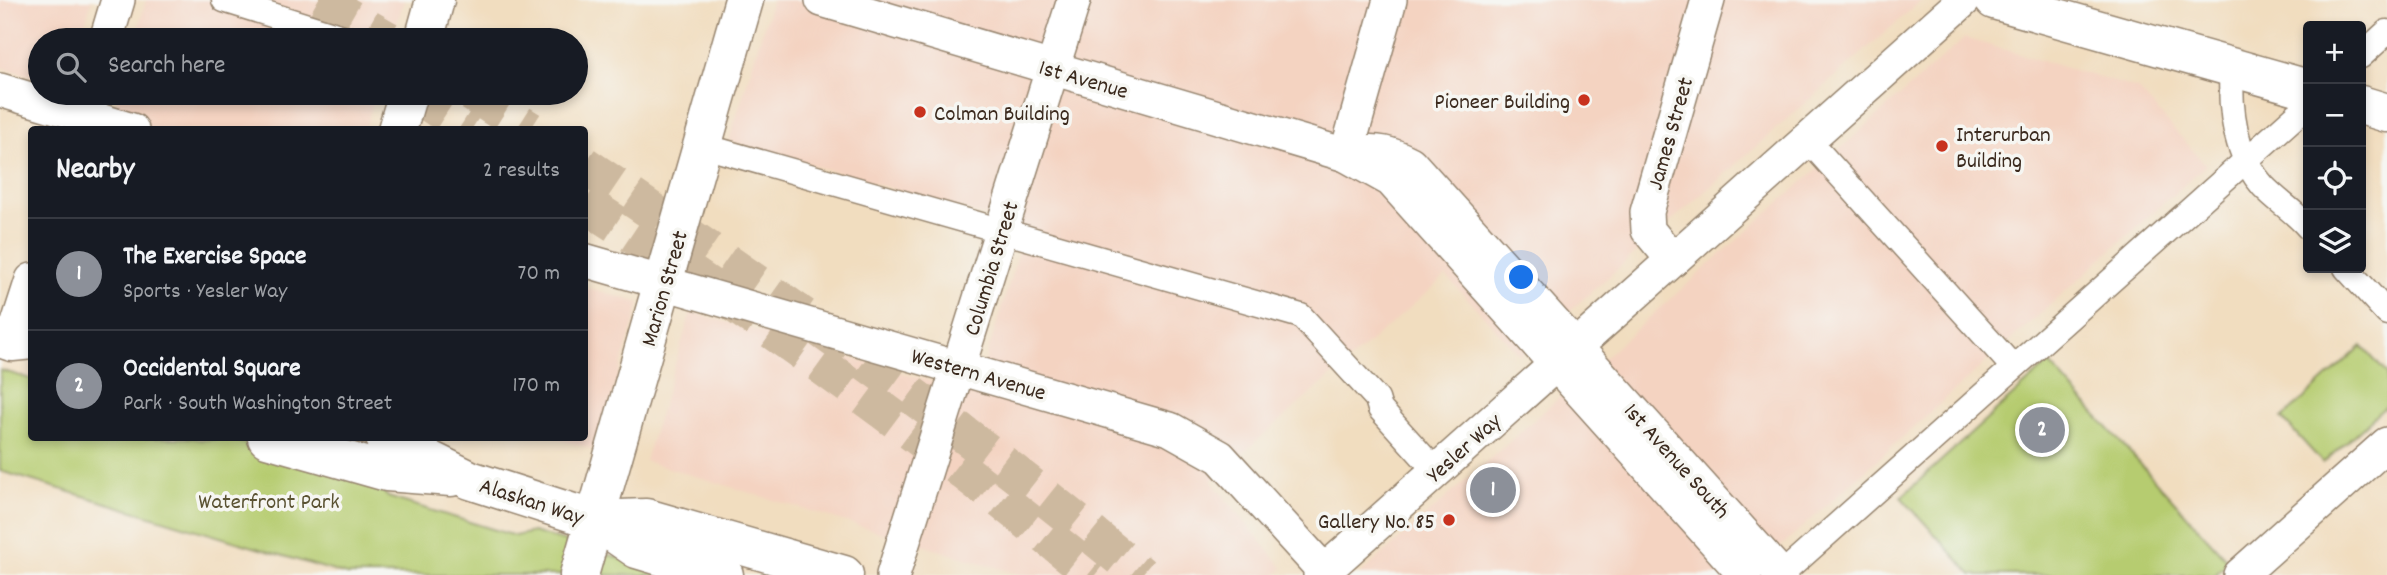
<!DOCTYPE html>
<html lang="en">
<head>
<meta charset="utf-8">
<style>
  :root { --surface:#171b24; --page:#20242c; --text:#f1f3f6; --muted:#9ea1a6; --line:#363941; --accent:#8c9099 }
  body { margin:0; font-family:Dekko,sans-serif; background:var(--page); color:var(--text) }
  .controls { position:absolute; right:21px; top:21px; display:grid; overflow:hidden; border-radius:7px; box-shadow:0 4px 10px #0003 }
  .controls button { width:63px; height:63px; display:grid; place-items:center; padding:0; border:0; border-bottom:2px solid var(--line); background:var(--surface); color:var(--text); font:35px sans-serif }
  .you { position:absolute; left:1522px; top:278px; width:24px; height:24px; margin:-18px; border:5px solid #fff; border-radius:50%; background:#1a73e8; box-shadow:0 0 0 10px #1a73e833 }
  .badge { display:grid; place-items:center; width:46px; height:46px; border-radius:50%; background:var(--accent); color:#fff; font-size:23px; font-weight:700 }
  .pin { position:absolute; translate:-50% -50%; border:4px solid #fff; box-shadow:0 2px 7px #0006 }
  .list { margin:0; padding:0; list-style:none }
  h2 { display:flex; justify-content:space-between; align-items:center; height:91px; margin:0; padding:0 28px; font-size:30px }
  h2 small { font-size:23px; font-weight:400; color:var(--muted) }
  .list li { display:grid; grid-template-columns:46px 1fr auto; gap:21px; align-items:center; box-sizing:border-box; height:112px; padding:0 28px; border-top:2px solid var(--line) }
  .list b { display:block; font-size:26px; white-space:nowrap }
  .list p { margin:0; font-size:23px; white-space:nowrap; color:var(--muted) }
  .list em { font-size:23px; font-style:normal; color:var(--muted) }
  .icon { flex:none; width:38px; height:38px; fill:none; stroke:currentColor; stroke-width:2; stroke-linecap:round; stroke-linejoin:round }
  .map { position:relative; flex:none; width:2387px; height:575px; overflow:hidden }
  .search { position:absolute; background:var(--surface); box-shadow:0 4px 10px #0003; left:28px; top:28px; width:560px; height:77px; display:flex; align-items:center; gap:18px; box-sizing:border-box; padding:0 24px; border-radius:38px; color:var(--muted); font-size:26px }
  .panel { position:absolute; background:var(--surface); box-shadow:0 4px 10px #0003; left:28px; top:126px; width:560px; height:315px; border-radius:7px }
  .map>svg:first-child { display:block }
</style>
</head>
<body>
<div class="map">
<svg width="2387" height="575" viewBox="0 0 2387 575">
  <rect width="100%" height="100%" fill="#f6f6f2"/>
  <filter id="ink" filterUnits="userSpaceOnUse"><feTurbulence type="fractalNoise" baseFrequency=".0143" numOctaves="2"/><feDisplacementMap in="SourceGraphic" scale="14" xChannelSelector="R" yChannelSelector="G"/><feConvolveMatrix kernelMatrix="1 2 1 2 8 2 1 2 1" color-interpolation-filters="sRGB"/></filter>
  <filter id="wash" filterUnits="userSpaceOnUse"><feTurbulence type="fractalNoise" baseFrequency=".00686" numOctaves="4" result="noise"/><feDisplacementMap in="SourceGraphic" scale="28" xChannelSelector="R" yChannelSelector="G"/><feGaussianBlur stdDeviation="1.57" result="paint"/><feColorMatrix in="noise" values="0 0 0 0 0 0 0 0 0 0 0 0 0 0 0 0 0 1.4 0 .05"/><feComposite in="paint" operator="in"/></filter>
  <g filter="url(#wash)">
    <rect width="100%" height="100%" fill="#f1ddbf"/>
    <!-- built -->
    <g fill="#f4d3c1">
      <polygon points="0,0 92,0 80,40 40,40 40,79 0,67"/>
      <polygon points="146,0 404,0 392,40 135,40"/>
      <polygon points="772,0 1922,0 1520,355 1446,276 1211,481 1283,568 1276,575 1021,575 645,461 691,312 975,394 1026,228 729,141"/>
      <polygon points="1965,38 2138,89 2206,165 1749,575 1359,575"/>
      <polygon points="119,93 376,93 365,129 108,130"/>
      <polygon points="585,287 640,303 596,450 554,438 584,438"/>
    </g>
    <!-- green -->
    <g fill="#b6cc70" stroke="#787b47" stroke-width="2">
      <polygon points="2362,346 2387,374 2387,405 2323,463 2282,418"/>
      <polygon points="2049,363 2229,562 2215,575 1972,575 1901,497"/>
      <polygon points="0,370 31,379 32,438 193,438 202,440 227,438 376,484 388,497 515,536 533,532 677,575 347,575 0,471"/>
    </g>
  </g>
  <g filter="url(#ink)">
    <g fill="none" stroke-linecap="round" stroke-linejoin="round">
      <!-- highway-tunnel -->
      <g stroke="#cdb99f" stroke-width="38" stroke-dasharray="38 19" stroke-linecap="butt">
        <polyline points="318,0 388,40"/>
        <polyline points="414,93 471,130"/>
        <polyline points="472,93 530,130"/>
        <path d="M 584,165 C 775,294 964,427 1141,575"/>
        <path d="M 584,203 C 762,318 931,442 1095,575"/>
      </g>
      <!-- street casing -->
      <g stroke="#96846e" stroke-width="27">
        <g id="street">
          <polyline points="224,0 352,40"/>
          <polyline points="2361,56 2387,32"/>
          <path d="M 2232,66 C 2229,107 2234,153 2263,186 C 2277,201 2294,211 2308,227"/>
          <polyline points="1808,140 2013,367"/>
          <polyline points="704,146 1301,316 1377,399 1380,409 1426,460 1440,468"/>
          <polyline points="2346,268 2387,313"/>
          <polyline points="1781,575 2308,105"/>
        </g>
      </g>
      <!-- secondary casing -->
      <g stroke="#96846e" stroke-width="36">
        <g id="secondary">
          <polyline points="822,0 1346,155 1391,180 1745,575"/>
          <polyline points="106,40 118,0"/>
          <polyline points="0,90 132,130"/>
          <path d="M 1355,153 C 1378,149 1390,153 1410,163 L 1781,575"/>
          <polyline points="1346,155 1390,0"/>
          <polyline points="584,260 1170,429 1220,457 1324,571"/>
          <polyline points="1673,260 1648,230 1647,212 1708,0"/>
          <polyline points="12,342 32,280"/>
          <polyline points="893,575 1074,0"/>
          <polyline points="1320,575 1964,0"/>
          <polyline points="2240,575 2387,444"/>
        </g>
      </g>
      <!-- primary casing -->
      <g stroke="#96846e" stroke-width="41">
        <g id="primary">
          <polyline points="1994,0 2308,89"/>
          <polyline points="424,40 435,0"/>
          <polyline points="2361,105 2387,113"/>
          <polyline points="397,130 408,93"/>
          <polyline points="0,338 12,342 32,340"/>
          <polyline points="267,438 387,472 451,477"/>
          <polyline points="385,438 470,480 595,520 637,549 724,575"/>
          <polyline points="595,520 646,518 844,575"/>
          <polyline points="579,575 744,0"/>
        </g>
      </g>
      <!-- street -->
      <use href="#street" stroke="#fff" stroke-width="24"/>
      <!-- secondary -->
      <use href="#secondary" stroke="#fff" stroke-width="33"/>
      <!-- primary -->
      <use href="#primary" stroke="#fff" stroke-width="38"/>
    </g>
  </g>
  <!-- markers -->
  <g fill="#c8321e" stroke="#f6f6f2" stroke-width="2.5">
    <circle cx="1584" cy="100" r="7"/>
    <circle cx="920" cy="112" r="7"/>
    <circle cx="1942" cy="146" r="7"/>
    <circle cx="1449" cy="520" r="7"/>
  </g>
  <g text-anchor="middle" stroke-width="7" stroke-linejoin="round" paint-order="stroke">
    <!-- street labels -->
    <g font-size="23" fill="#3b2a1e" stroke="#f6f6f2">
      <text transform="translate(1084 78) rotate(16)" y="8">1st Avenue</text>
      <text transform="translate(1669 133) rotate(-74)" y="8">James Street</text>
      <text transform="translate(990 268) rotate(-73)" y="8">Columbia Street</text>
      <text transform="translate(663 288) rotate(-74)" y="8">Marion Street</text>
      <text transform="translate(979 373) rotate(16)" y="8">Western Avenue</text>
      <text transform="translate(1463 447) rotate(-42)" y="8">Yesler Way</text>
      <text transform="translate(1678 460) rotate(48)" y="8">1st Avenue South</text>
      <text transform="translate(532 500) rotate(18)" y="8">Alaskan Way</text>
    </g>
    <!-- poi labels -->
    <g font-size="23" fill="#3b2a1e" stroke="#f6f6f2" text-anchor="end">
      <text x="1570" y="108">Pioneer Building</text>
      <text x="934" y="120" text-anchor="start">Colman Building</text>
      <text x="1956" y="141" text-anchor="start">Interurban<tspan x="1956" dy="26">Building</tspan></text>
      <text x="1435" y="528">Gallery No. 85</text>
    </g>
    <!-- park labels -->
    <g font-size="23" fill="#5a5232" stroke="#f6f6f2">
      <text x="269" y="508">Waterfront Park</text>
    </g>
  </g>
</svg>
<div class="controls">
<button>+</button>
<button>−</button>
<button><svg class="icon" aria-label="locate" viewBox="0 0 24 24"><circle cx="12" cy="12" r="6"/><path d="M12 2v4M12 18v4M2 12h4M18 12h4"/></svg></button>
<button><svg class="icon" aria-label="layers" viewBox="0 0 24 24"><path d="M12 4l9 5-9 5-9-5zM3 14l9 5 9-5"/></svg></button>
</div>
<div class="you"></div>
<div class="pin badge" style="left:1493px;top:490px">1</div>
<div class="pin badge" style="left:2042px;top:430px">2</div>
<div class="search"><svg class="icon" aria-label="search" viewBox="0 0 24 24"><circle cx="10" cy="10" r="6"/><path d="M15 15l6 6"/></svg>Search here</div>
<section class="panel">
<h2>Nearby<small>2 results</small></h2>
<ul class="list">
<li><span class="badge">1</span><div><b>The Exercise Space</b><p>Sports · Yesler Way</p></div><em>70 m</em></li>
<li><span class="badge">2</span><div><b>Occidental Square</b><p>Park · South Washington Street</p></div><em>170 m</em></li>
</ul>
</section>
</div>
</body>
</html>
